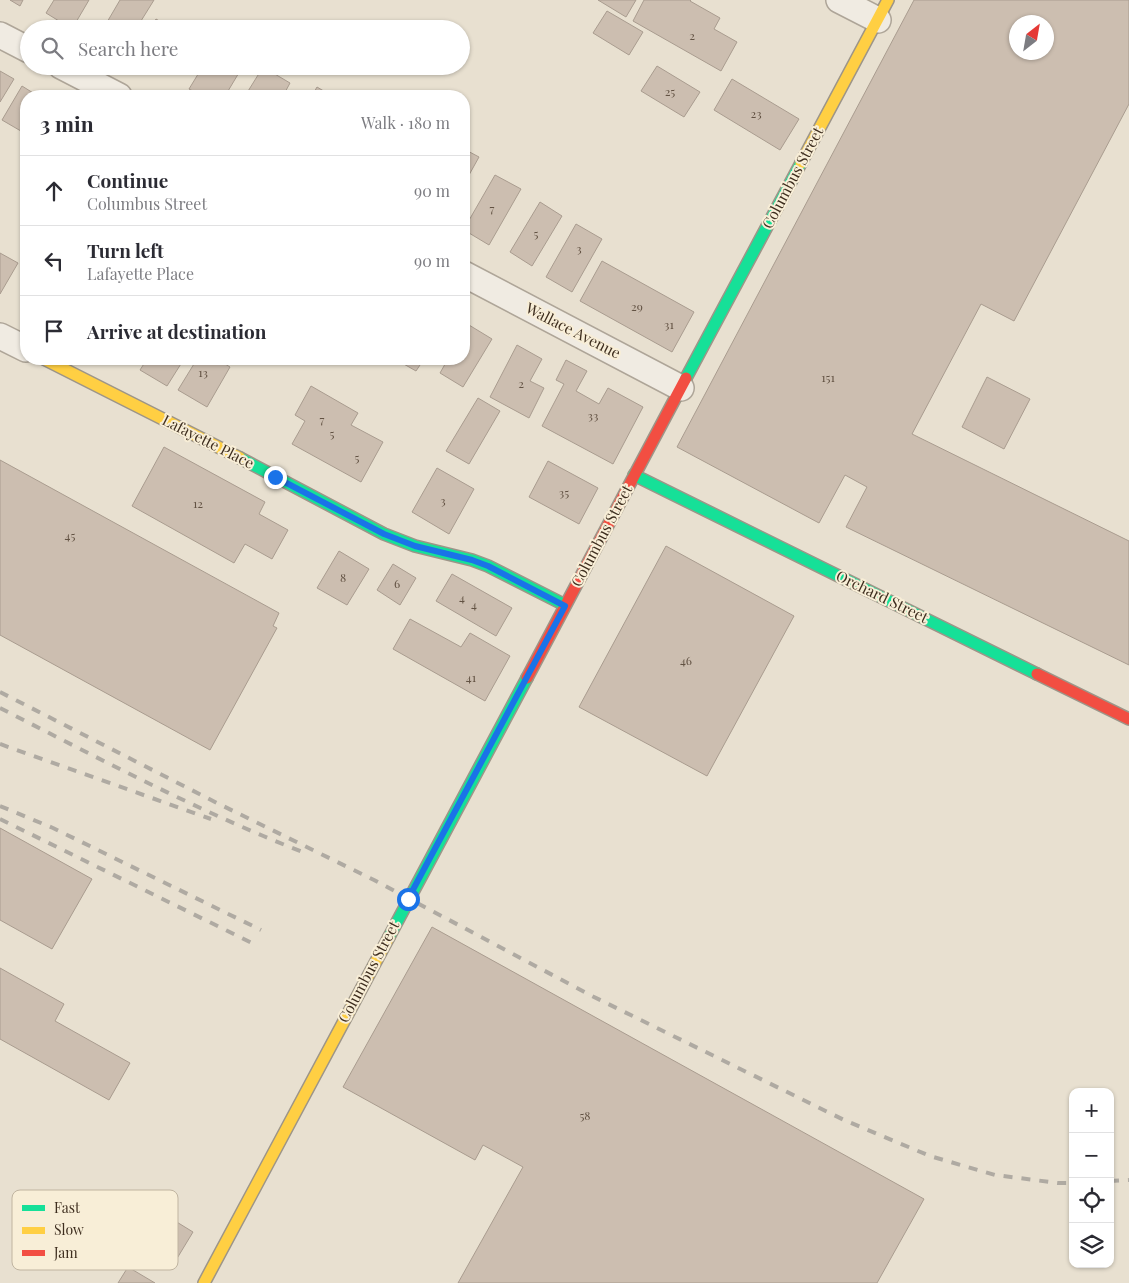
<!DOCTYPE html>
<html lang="en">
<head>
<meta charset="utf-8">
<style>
  :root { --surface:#fff; --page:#f2f2f3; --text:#2b2b33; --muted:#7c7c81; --line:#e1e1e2 }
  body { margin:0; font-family:"Playfair Display",serif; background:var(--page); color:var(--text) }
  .controls { position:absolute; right:15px; bottom:15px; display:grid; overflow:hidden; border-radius:10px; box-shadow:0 1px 4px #0004 }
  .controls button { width:45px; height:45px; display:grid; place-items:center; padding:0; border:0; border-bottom:1px solid var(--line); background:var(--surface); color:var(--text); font:25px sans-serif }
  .compass { position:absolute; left:1009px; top:15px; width:45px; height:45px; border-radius:50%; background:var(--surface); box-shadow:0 1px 4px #0004; rotate:31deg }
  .stop { position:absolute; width:15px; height:15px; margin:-11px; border:4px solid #1a73e8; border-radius:50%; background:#fff }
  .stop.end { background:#1a73e8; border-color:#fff; box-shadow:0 1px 5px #0008 }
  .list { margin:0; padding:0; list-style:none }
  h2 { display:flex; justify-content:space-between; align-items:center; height:65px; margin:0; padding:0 20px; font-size:21px }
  h2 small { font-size:16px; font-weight:400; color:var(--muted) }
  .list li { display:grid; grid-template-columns:32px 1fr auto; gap:15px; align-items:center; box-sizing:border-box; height:70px; padding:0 20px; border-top:1px solid var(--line) }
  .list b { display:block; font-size:19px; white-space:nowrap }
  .list p { margin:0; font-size:16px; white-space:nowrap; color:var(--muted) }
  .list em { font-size:16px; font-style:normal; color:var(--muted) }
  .icon { flex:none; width:28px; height:28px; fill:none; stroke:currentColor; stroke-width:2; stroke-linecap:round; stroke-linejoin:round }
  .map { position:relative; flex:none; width:1129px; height:1283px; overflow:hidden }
  .search { position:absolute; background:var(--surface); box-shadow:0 1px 4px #0004; left:20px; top:20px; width:450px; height:55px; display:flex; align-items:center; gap:12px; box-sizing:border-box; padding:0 18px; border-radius:28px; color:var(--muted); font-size:19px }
  .panel { position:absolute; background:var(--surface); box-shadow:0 1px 4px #0004; left:20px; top:90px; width:450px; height:275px; border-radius:20px }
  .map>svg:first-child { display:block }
</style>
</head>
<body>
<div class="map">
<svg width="1129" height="1283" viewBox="0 0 1129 1283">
  <rect width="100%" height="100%" fill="#e8e0d0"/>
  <!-- building -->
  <g fill="#ccbeb0" stroke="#a99c8f" fill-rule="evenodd">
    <polygon points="10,0 23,0 20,6"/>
    <polygon points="54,0 89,0 72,29 46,13"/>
    <polygon points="120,0 154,0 136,29 103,29"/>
    <polygon points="598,0 636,0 626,17"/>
    <polygon points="644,0 691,0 690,1 720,18 714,29 737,42 721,71 633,21"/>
    <path d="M 914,0 L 1129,0 L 1129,104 L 1014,321 L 981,304 L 912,434 L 1129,541 L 1129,665 L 846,527 L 867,487 L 845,475 L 819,523 L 677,447 ZM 1016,22 L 1046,22 L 1046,52 L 1016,52 Z"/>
    <polygon points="607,11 643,32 629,55 593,33"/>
    <polygon points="156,19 173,29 150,29"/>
    <polygon points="203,66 243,66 225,96 202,96 189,89"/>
    <polygon points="657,66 700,92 684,117 641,91"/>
    <polygon points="263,67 290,83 283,96 245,96"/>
    <polygon points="0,71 14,79 0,102"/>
    <polygon points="732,79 799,119 780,150 714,110"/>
    <polygon points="22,86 38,96 26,96 26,134 2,120"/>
    <polygon points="317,87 332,96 312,96"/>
    <polygon points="464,149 479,157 464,184"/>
    <polygon points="495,175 521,189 489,245 464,230 464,229"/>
    <polygon points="540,202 562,216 532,266 510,252"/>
    <polygon points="576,224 602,239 572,292 546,277"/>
    <polygon points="26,250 26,262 21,259"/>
    <polygon points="0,253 18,263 0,294"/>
    <polygon points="602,261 694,312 672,352 580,301"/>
    <polygon points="469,325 492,339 463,387 440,373 448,359 464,359 464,333"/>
    <polygon points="517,345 542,359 530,381 544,388 529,418 490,397"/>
    <polygon points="147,359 184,359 167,386 140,370"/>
    <polygon points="197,359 217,359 230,367 207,407 178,390"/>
    <polygon points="395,359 424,359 416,371"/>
    <polygon points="566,360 587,371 576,391 599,404 608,388 643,407 613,464 542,426 564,384 556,380"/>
    <polygon points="987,377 1030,399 1004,449 962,427"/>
    <polygon points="311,386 358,413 351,425 383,442 361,482 292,444 305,421 295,415"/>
    <polygon points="478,398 500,411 469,464 446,451"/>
    <polygon points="164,447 265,502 259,514 288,530 272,559 245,544 234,563 132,506"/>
    <polygon points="0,460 279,613 273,626 277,628 210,750 0,635"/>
    <polygon points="548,461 598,488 579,524 529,497"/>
    <polygon points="437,468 474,489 449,534 412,512"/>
    <polygon points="666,546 794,616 707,776 579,707"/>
    <polygon points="339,551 369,569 347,605 317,588"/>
    <polygon points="393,564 416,578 400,605 377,590"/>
    <polygon points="452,574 512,608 496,636 436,601"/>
    <polygon points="410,619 461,647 470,633 510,656 485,701 393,649"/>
    <polygon points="0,828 92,879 52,949 0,920"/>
    <polygon points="432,927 924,1199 877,1283 458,1283 523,1167 483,1145 475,1160 343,1087"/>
    <polygon points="0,968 64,1004 55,1021 130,1063 109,1100 0,1039"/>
    <polygon points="149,1205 193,1232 173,1265 139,1244 150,1226 140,1220"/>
    <polygon points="128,1267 155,1283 118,1283"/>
  </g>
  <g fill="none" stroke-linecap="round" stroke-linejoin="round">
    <!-- street casing -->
    <g stroke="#aea598" stroke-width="28">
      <g id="street">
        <polyline points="839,0 878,20"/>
        <polyline points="0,35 29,50"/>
        <polyline points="61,66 119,96"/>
        <polyline points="464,274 681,388"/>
        <polyline points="0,336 26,349"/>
      </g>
    </g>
    <!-- fast casing -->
    <g stroke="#9d9588" stroke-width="14">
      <g id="fast">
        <polyline points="686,378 801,163"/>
        <polyline points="240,458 384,534 415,546 472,560 488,566 565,605"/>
        <polyline points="634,475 1037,674"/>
        <polyline points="389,937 527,678"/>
      </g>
    </g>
    <!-- slow casing -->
    <g stroke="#9d9588" stroke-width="14">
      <g id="slow">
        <polyline points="801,163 888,0"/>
        <polyline points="44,359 240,458"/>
        <polyline points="204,1283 389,937"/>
      </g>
    </g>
    <!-- jam casing -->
    <g stroke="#9d9588" stroke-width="14">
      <g id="jam">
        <polyline points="1037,674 1129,719"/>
        <polyline points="527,678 686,378"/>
      </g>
    </g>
    <!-- street -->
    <use href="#street" stroke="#f0ebe2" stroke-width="25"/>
    <!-- fast -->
    <use href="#fast" stroke="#16e098" stroke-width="11"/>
    <!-- slow -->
    <use href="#slow" stroke="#ffcf43" stroke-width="11"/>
    <!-- jam -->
    <use href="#jam" stroke="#f24e42" stroke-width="11"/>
    <!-- rail -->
    <g stroke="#afaaa2" stroke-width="4" stroke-dasharray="9 9" stroke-linecap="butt">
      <polyline points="0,692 217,803 374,880 590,995 844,1120 930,1156 995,1175 1058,1183 1073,1183"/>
      <path d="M 0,708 C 100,759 200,812 305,853"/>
      <polyline points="0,744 211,819"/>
      <polyline points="0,806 53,828 261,930"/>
      <polyline points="0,819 252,943"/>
      <polyline points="1110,1181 1129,1180"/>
    </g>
  </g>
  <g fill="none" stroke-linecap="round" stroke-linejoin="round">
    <!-- route -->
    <polyline stroke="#1a73e8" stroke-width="6" points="275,477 384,534 415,546 472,560 488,566 565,606 408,899"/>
  </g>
  <g text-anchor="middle" stroke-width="4" stroke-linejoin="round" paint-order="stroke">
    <!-- number labels -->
    <g font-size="12" fill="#625243">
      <text x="692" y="40">2</text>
      <text x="670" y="96">25</text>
      <text x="756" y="118">23</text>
      <text x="492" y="213">7</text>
      <text x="536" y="238">5</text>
      <text x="579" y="253">3</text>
      <text x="637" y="311">29</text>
      <text x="669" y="329">31</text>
      <text x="203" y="377">13</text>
      <text x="828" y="382">151</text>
      <text x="521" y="388">2</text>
      <text x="593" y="420">33</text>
      <text x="322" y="424">7</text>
      <text x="332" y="438">5</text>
      <text x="357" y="462">5</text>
      <text x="564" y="497">35</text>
      <text x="443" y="505">3</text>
      <text x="198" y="508">12</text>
      <text x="70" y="540">45</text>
      <text x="343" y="582">8</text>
      <text x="397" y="588">6</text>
      <text x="462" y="602">4</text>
      <text x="474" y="609">4</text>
      <text x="686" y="665">46</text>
      <text x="471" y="682">41</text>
      <text x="585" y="1120">58</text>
    </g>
    <!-- street labels -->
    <g font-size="15" fill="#3e2e1f" stroke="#f8eed7">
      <text transform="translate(793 178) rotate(-62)" y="5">Columbus Street</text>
      <text transform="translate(573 331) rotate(27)" y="5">Wallace Avenue</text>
      <text transform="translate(208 442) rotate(27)" y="5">Lafayette Place</text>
      <text transform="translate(602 536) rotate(-62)" y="5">Columbus Street</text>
      <text transform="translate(882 597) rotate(26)" y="5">Orchard Street</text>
      <text transform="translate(369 972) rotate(-62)" y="5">Columbus Street</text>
    </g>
  </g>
  <!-- legend -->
  <rect x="12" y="1190" width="166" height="80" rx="8" fill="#f8eed7" stroke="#c0b4a0" stroke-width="1"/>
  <rect x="22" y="1205" width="23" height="6" fill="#16e098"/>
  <rect x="22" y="1227" width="23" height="7" fill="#ffcf43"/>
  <rect x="22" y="1250" width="23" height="6" fill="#f24e42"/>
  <g font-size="14" fill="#3e2e1f">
    <text x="54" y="1213">Fast</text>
    <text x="54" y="1235">Slow</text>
    <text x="54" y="1258">Jam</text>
  </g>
</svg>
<div class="controls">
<button>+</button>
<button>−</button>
<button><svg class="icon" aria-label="locate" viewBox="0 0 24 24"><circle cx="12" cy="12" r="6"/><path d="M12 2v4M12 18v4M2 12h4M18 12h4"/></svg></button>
<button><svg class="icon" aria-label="layers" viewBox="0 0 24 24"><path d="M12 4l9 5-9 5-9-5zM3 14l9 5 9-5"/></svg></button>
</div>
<svg class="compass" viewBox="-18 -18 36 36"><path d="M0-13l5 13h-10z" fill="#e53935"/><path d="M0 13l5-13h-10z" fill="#7c7c81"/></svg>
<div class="stop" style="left:408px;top:899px"></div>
<div class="stop end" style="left:275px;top:477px"></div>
<div class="search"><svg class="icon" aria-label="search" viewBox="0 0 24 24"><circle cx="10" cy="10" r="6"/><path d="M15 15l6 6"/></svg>Search here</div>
<section class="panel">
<h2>3 min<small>Walk · 180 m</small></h2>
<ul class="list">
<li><svg class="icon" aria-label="ahead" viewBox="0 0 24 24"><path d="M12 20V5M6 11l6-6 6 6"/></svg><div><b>Continue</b><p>Columbus Street</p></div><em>90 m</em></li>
<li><svg class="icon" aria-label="left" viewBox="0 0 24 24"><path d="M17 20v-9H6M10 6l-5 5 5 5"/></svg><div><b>Turn left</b><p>Lafayette Place</p></div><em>90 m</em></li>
<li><svg class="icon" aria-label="arrive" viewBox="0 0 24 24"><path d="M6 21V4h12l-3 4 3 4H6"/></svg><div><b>Arrive at destination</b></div></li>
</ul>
</section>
</div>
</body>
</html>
